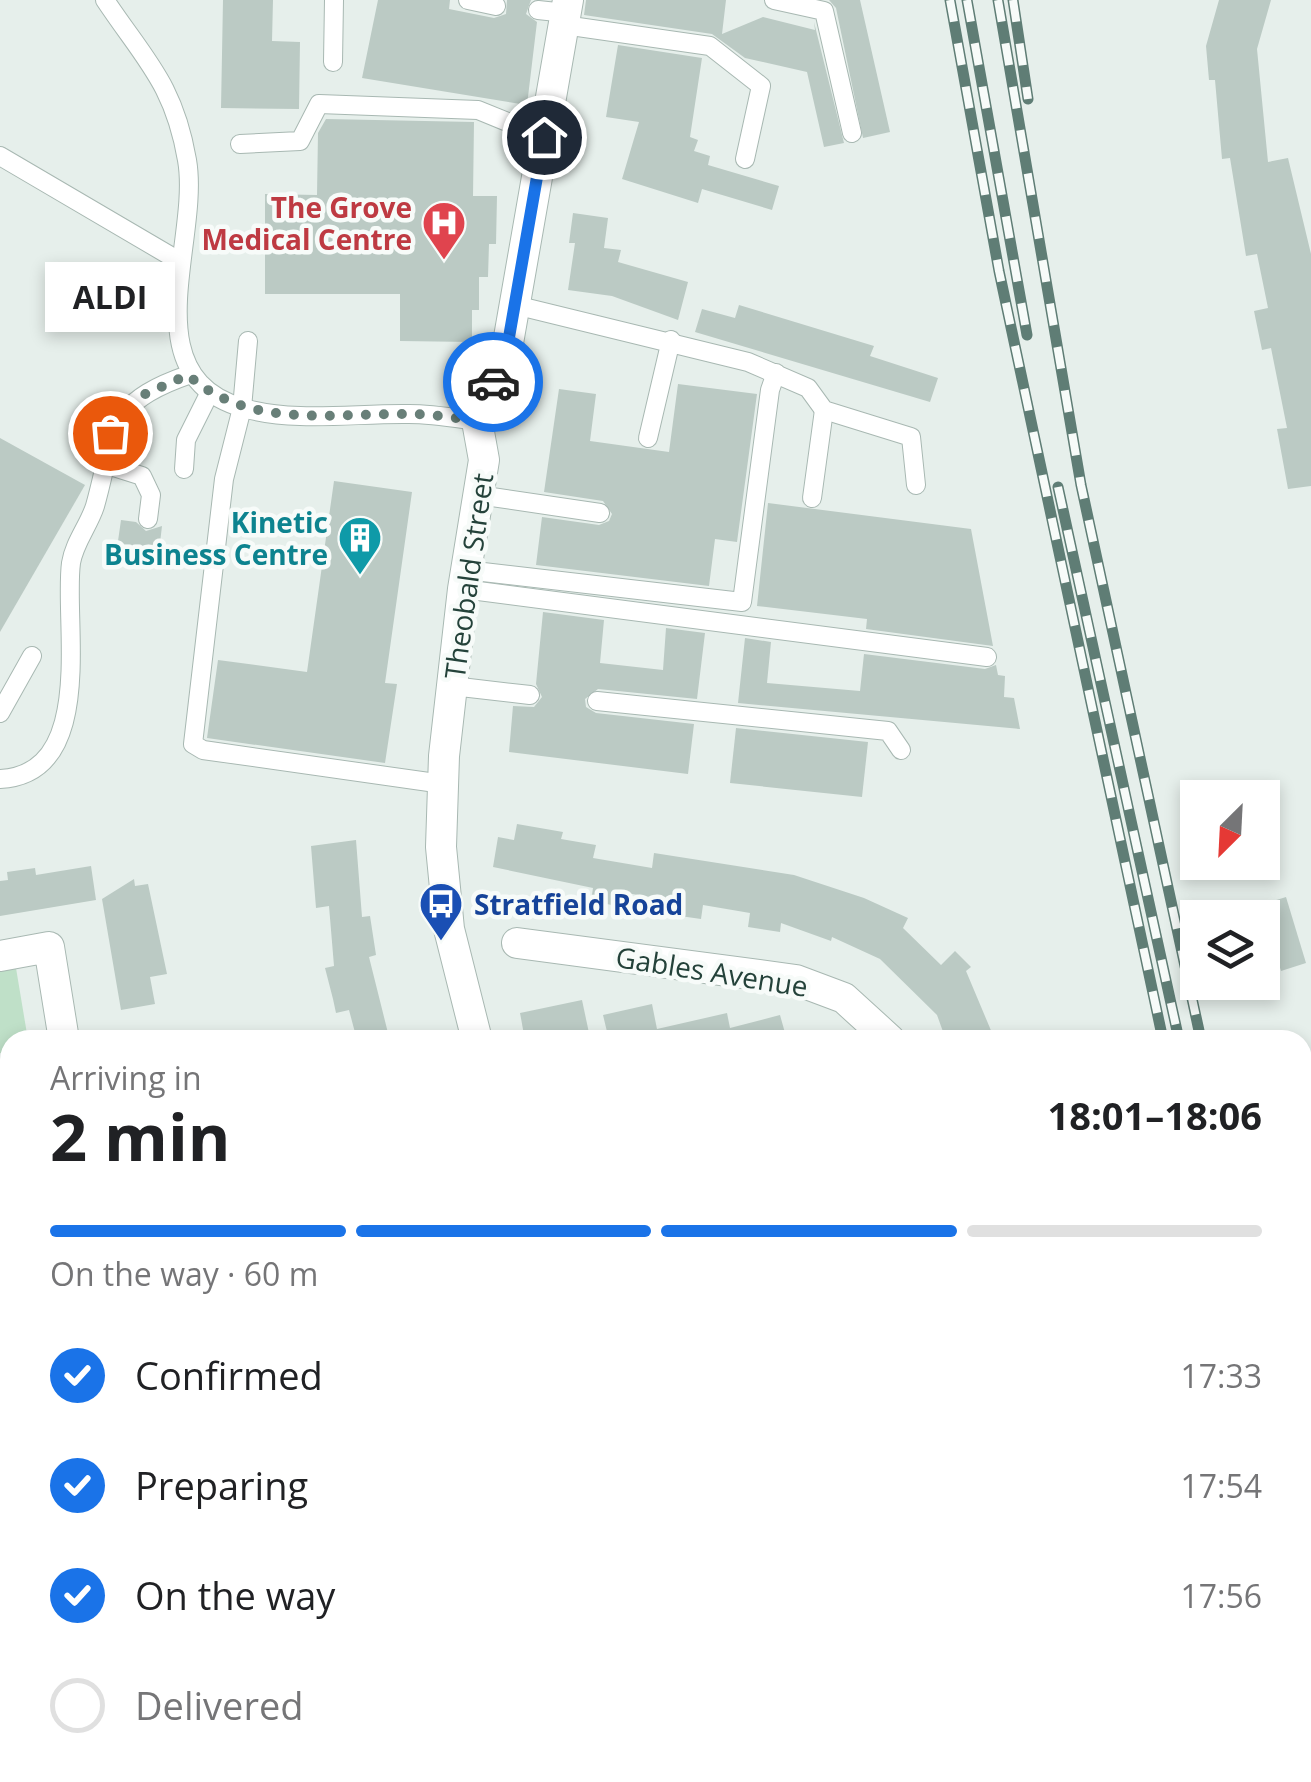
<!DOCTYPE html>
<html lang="en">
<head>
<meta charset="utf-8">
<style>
  body { margin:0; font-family:"Open Sans",sans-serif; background:#f6f6f6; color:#202124; height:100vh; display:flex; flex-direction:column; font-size:38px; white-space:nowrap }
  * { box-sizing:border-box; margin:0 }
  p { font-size:32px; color:#757577 }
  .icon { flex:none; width:55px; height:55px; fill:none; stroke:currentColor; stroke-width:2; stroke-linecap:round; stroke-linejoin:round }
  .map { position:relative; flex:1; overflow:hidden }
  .drawer { position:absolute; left:0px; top:1030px; width:1312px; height:752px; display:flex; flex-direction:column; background:#fff; border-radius:30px 30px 0 0; box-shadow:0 5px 15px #0003 }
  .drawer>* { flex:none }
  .needle { width:65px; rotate:204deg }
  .buttons { position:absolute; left:1180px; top:780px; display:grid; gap:20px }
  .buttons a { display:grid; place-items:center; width:100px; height:100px; border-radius:0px; background:#fff; box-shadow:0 5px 15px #0003; font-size:50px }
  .pin { position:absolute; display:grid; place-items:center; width:85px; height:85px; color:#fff; margin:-42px; border:5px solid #fff; border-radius:50%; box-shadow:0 2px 10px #0007 }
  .courier { position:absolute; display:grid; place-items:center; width:100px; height:100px; margin:-50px; border:8px solid #1a73e8; border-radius:50%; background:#fff; color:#222; box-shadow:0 2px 12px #0007 }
  .bubble { position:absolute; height:70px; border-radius:0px; background:#fff; box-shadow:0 5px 15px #0003; font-size:32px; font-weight:700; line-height:70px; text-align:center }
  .head em { font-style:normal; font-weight:700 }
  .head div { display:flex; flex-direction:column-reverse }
  .head { display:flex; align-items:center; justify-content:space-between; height:170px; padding:0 50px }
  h1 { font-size:65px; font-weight:700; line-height:75px }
  .bar { display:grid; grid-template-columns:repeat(4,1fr); gap:15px 10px; align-content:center; height:120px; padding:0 50px }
  .bar i { height:12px; border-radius:8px; background:#e0e0e0 }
  .bar .active { background:#1a73e8 }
  .bar p { grid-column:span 4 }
  ol { padding:0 50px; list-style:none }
  li { display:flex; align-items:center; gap:30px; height:110px }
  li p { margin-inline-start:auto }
  li .icon { padding:10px; border-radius:50%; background:#1a73e8; color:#fff; stroke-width:4 }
  li:last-child { color:#757577 }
  li i { width:55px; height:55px; border:5px solid #e0e0e0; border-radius:50% }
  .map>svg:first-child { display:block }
  .green { fill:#bfe0c8 }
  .building { fill:#bbcac4 }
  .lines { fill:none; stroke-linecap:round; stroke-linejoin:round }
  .service-casing { stroke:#a8b8b2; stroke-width:20 }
  .minor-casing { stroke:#a8b8b2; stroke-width:32 }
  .tertiary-casing { stroke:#a8b8b2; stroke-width:32 }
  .service { stroke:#fff; stroke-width:18 }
  .minor { stroke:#fff; stroke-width:30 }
  .tertiary { stroke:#fff; stroke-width:30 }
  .rail-casing { stroke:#5f7d75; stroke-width:11 }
  .rail { stroke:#f7fbf9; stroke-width:8; stroke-dasharray:22; stroke-linecap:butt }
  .done { stroke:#687f78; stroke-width:10; stroke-dasharray:0 18 }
  .route { stroke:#1a73e8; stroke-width:12 }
  .labels { text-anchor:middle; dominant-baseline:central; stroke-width:9; stroke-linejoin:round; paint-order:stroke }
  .health-label { font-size:28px; font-weight:bold; fill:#be3a42; stroke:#f7fbf9; text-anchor:end }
  .culture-label { font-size:28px; font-weight:bold; fill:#0d838f; stroke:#f7fbf9; text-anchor:end }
  .street-label { font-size:28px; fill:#24423a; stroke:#f7fbf9 }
  .transit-label { font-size:28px; font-weight:bold; fill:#164399; stroke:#f7fbf9; text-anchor:start }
</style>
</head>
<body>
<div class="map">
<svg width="1311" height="1782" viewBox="0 0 1311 1782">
  <rect width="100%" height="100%" fill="#e6efeb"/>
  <polygon class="green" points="15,962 28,1040 10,1040 10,1052 0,1053 0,964"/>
  <g class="building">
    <polygon points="223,0 273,0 272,41 300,42 299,109 221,108"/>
    <polygon points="378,0 450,0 449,9 494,18 506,14 507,0 531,0 526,14 537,22 527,105 362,78"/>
    <polygon points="586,0 726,0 722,34 763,17 815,30 814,22 844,143 824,147 807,72 745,58 712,34 584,15"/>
    <polygon points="829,0 860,0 890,132 863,138 836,8"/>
    <polygon points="1219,0 1271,0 1257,49 1268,162 1288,158 1311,254 1311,486 1288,489 1277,429 1287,428 1271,348 1262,350 1254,311 1268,308 1257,254 1246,256 1230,158 1222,159 1215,80 1209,80 1206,46"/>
    <polygon points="618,45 702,58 690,137 698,140 694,151 710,156 708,165 779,186 772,210 702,189 698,203 622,179 639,122 606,117"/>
    <polygon points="326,119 474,122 473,196 497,196 496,244 489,244 488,277 479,277 479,310 472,310 472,342 400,341 400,294 265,294 265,194 317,195 318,133"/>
    <polygon points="573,213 608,218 604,248 621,250 618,262 688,282 678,320 612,296 568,290 575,243 569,243"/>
    <polygon points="739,305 874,346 870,356 938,378 930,402 695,332 702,309 735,318"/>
    <polygon points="678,384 757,394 737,542 715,539 709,586 536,565 542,517 599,525 609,521 612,514 603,501 544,492 559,389 596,394 590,441 669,452"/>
    <polygon points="0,438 85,485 0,632"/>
    <polygon points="334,481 412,492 385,683 397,684 385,763 207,738 218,660 307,672"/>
    <polygon points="768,503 971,529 993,646 866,629 867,619 757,606"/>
    <polygon points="121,520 136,522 146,531 162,526 157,568 115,562"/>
    <polygon points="543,612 604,620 600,663 663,670 666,628 705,633 697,699 598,689 585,699 586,707 596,713 694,724 688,774 509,752 513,706 534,707 542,697 536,684"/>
    <polygon points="745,638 771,642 767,683 860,691 864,654 985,669 996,665 998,675 1005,676 1004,697 1014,698 1020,729 738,703"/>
    <polygon points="736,728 868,742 862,797 730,783"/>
    <polygon points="517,824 563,832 561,839 596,845 593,858 652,868 654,853 794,875 864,898 908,918 903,928 941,965 955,951 971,967 966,971 995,1040 946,1040 937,1015 880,959 832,937 831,941 781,923 780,932 748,927 750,913 703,905 701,919 673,915 675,901 620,892 617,906 591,901 593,888 493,867 498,837 514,840"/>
    <polygon points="356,840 362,917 370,916 376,955 369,957 388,1033 361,1040 357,1040 349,1010 336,1013 333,999 325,968 334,966 329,906 316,908 311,846"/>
    <polygon points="91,866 96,900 0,916 0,881 8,880 7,872 35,868 36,875"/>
    <polygon points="134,879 135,886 148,884 167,974 150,977 155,1004 121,1010 102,899"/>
    <polygon points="1286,897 1306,963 1281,971 1260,905"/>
    <polygon points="582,1000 589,1033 525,1040 520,1013"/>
    <polygon points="652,1004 657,1029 727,1013 730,1028 780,1015 787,1040 609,1040 603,1015"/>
  </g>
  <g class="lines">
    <defs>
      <g id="service">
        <path d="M105,0C145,60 174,84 187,160C201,240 130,376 243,408C297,423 354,413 409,414C432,414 455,418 477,421"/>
        <polyline points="468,0 496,6"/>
        <polyline points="774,0 824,11 852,133"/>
        <polyline points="538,10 566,13"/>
        <polyline points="564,25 710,46 761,86 745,159"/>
        <polyline points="333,62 334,0"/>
        <polyline points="240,144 300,141 319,104 478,110 544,137"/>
        <polyline points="0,156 179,261"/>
        <polyline points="515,305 748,362 808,388 824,410 911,437 916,485"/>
        <polyline points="248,341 242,408 224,479 193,744 203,750 443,784"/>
        <polyline points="648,438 671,340"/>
        <polyline points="104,464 142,476 151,495 148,519"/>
        <polyline points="184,469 186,440 209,394"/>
        <polyline points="478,495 600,513"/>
        <polyline points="812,498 824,410"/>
        <polyline points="466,570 742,602 770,390 776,373"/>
        <polyline points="463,589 987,657"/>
        <polyline points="452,686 530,695"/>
        <polyline points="597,701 888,731 901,750"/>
        <polyline points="0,713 32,656"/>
        <path d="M0,779C98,774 63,621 71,563C74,543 89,525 95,506C116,432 104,404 188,375"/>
        <polyline points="0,1451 10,1449"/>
      </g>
      <g id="minor">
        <polyline points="517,943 796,980 844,998 890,1040"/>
        <polyline points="0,956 49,947 64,1040"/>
        <polyline points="0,1199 10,1197"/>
        <polyline points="0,1269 10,1322"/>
        <polyline points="0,1753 10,1745"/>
        <polyline points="992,1772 994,1782"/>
      </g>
      <g id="tertiary">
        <polyline points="477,1040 449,929 441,847 444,756 463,589 484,460 477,421 508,343 568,0"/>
        <polyline points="668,1772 669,1782"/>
      </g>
    </defs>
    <use href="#service" class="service-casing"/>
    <use href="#minor" class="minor-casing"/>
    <use href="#tertiary" class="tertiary-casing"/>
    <use href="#service" class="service"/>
    <use href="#minor" class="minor"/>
    <use href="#tertiary" class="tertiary"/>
    <defs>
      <g id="rail">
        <polyline points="950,0 999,271 1163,1040"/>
        <polyline points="967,0 1027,335"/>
        <polyline points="998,0 1081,485 1201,1040"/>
        <polyline points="1013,0 1028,99"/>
        <polyline points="1058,487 1179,1040"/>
        <polyline points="1302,1430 1311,1468"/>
        <polyline points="1302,1492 1311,1529"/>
        <polyline points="1302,1603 1311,1641"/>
        <polyline points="1302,1669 1311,1707"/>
      </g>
    </defs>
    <use href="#rail" class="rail-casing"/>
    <use href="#rail" class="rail"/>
  </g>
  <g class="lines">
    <path class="done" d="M110,433L134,399L188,375C250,430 332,413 408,414C431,414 455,418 477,421L493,382"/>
    <polyline class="route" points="493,382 508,343 544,137"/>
  </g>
  <defs>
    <symbol id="hospital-pin" viewBox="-11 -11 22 30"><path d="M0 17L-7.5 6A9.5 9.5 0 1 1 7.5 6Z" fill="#e0444e" stroke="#f7fbf9"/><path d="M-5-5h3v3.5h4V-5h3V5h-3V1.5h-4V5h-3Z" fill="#fff"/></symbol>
    <symbol id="building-pin" viewBox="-11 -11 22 30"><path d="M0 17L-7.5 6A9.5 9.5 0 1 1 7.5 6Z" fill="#0f9aa8" stroke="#f7fbf9"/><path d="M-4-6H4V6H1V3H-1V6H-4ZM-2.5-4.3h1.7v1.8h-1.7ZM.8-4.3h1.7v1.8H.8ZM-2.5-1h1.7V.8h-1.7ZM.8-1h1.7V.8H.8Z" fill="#fff"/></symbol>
    <symbol id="bus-pin" viewBox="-11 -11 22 30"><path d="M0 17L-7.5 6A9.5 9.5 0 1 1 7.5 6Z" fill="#1a4fb4" stroke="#f7fbf9"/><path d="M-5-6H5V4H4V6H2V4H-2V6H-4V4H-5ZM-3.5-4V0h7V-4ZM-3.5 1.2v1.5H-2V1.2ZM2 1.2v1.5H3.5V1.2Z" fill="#fff"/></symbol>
  </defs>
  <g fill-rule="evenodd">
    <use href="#hospital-pin" x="419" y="198" width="50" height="68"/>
    <use href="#building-pin" x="335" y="513" width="50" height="68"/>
    <use href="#bus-pin" x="416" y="879" width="50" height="68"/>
  </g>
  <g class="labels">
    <g class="health-label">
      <text x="412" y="207">The Grove<tspan x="412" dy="32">Medical Centre</tspan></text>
    </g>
    <g class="culture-label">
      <text x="328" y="522">Kinetic<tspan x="328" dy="32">Business Centre</tspan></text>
    </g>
    <g class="street-label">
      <text transform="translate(468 576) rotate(-82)">Theobald Street</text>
      <text transform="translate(712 971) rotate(9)">Gables Avenue</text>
    </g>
    <g class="transit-label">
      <text x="474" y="904">Stratfield Road</text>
    </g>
  </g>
</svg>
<div class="buttons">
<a><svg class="needle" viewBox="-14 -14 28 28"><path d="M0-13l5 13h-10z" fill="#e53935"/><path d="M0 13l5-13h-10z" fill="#757577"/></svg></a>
<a><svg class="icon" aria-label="layers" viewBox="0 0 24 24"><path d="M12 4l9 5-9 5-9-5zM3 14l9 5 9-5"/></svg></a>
</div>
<div class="pin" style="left:110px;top:433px;background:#ea580c"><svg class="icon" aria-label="bag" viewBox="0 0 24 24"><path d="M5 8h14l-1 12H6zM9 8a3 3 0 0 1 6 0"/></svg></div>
<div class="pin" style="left:544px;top:137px;background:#1f2937"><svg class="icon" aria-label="home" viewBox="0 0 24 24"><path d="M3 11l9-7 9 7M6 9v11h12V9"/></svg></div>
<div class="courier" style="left:493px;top:382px"><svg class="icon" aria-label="car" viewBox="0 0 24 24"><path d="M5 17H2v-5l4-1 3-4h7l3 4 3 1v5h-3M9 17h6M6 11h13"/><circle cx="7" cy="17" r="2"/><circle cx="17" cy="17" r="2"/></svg></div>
<div class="bubble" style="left:45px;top:262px;width:130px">ALDI</div>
<section class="drawer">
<div class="head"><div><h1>2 min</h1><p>Arriving in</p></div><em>18:01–18:06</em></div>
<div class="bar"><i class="active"></i><i class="active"></i><i class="active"></i><i></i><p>On the way · 60 m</p></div>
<ol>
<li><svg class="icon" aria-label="check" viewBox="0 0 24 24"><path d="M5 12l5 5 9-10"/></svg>Confirmed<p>17:33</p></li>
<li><svg class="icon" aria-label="check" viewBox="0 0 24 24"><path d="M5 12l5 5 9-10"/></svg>Preparing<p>17:54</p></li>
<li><svg class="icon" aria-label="check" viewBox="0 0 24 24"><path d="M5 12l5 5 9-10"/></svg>On the way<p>17:56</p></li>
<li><i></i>Delivered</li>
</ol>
</section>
</div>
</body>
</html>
